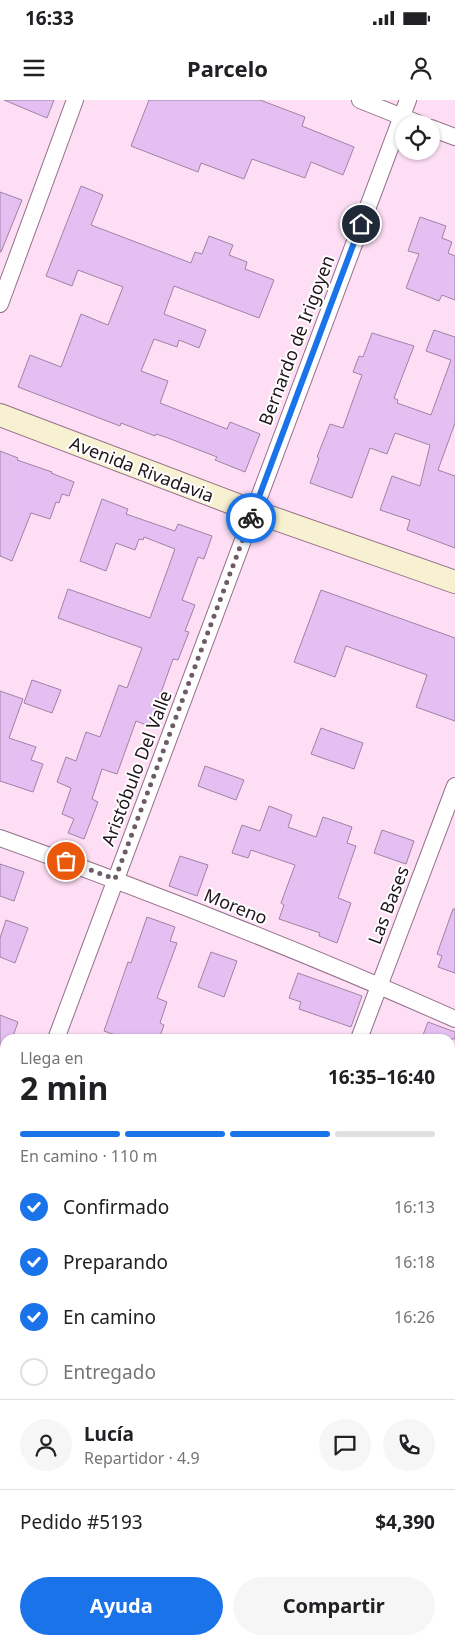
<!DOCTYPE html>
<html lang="es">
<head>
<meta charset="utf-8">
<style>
  body { margin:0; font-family:"Noto Sans",sans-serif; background:#f6f6f6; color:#202124; height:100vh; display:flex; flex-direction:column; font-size:19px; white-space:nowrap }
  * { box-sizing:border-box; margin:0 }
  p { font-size:16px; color:#757577 }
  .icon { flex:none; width:28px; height:28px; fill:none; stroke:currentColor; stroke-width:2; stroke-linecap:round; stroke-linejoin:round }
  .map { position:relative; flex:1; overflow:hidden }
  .details { position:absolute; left:0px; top:934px; width:455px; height:611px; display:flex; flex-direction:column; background:#fff; border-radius:15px 15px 0 0; box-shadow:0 1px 4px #0004 }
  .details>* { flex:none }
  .fabs { position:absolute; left:395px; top:15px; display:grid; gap:10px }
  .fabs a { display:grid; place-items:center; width:45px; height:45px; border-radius:50%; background:#fff; box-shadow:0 1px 4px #0004; font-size:25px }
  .pin { position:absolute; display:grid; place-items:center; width:42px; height:42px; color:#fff; margin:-21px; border:2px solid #fff; border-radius:50%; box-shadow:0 1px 5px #0007 }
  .courier { position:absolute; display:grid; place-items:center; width:50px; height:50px; margin:-25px; border:4px solid #1a73e8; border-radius:50%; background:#fff; color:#222; box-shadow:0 1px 6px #0007 }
  .summary em { font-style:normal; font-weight:700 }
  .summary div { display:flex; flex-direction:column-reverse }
  .summary { display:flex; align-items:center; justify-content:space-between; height:85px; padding:0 20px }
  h1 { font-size:32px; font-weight:700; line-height:38px }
  .bar { display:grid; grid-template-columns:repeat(4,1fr); gap:8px 5px; align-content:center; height:60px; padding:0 20px }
  .bar i { height:6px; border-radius:4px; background:#e0e0e0 }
  .bar .current { background:#1a73e8 }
  .bar p { grid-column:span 4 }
  .line { display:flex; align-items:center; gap:12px; padding:0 20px; border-top:1px solid #e0e0e0 }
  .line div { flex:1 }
  .round { display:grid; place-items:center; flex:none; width:52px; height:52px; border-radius:26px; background:#f6f6f6 }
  ol { padding:0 20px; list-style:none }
  li { display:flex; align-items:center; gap:15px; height:55px }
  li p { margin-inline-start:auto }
  li .icon { padding:5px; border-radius:50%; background:#1a73e8; color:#fff; stroke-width:4 }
  li:last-child { color:#757577 }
  li i { width:28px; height:28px; border:2px solid #e0e0e0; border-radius:50% }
  .primary-button { display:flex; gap:10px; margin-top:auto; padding:10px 20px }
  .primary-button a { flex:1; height:58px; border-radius:30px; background:#1a73e8; color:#fff; font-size:20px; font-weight:700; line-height:58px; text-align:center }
  .primary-button a+a { background:#f6f6f6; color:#202124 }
  .status { display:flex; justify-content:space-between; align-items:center; height:35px; padding:0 25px; background:#fff; direction:ltr }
  .status svg { height:14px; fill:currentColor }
  header { display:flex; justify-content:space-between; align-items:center; height:65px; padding:0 20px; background:#fff; font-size:22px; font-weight:700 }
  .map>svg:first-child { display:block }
  .building { fill:#e5bff2; stroke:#9c84a5 }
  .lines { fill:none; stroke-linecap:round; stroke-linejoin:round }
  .minor-casing { stroke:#937089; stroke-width:18 }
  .secondary-casing { stroke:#937089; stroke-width:24 }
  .minor { stroke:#fff; stroke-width:16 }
  .secondary { stroke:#f8f1d1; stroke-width:22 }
  .done { stroke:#6e5b68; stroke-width:5; stroke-dasharray:0 9 }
  .route { stroke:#1a73e8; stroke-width:6 }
  .labels { text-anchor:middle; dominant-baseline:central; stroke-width:4; stroke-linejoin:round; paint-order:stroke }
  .street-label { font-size:18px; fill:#21141d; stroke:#fff }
</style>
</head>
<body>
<div class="status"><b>16:33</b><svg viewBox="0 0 49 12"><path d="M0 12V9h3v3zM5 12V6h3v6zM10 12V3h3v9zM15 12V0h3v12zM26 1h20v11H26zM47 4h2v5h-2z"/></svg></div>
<header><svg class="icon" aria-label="menu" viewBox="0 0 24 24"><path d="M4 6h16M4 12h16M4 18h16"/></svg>Parcelo<svg class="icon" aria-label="person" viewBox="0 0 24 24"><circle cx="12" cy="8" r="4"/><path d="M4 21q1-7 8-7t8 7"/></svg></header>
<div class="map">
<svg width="455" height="1544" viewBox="0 0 455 1544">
  <rect width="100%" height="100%" fill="#fedef4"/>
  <g class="building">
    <polygon points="4,0 54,0 47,18"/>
    <polygon points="149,0 260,0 305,17 302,26 354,47 343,75 311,62 305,78 252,59 244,79 201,63 198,72 131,46"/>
    <polygon points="81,86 103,95 91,125 191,163 195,152 202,154 209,136 233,145 229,155 247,162 245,169 274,180 259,218 174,186 164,214 206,230 199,248 179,240 177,247 154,239 141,271 168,281 160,303 227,329 230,322 260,334 245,372 215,360 217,357 168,338 156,334 155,336 121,323 120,326 18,287 30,255 61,267 81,214 108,225 123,187 78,170 72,186 46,176"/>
    <polygon points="0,92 22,100 1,152 0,152"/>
    <polygon points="420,117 446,126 442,138 452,142 448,153 455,156 455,200 442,195 439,201 406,188 419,154 408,151"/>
    <polygon points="434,230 455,237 455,323 438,370 455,376 455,448 407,430 410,420 380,410 392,376 420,386 430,345 395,333 387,354 370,348 352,398 310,383 319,358 317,357 330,324 343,328 362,275 353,272 359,256 363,257 372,233 414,246 394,298 398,300 397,303 431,315 451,260 426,251"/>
    <polygon points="0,351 18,358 17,360 52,372 51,373 74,382 69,396 62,394 59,403 56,402 50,419 31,413 12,461 0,456"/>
    <polygon points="102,399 128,409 126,414 175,431 178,424 212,436 204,459 198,457 182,500 195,505 185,531 189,532 178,560 173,559 149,626 136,621 117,674 102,669 92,699 98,702 84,739 68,733 74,719 62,714 71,688 57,682 66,657 76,661 86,632 100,637 119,585 127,588 142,548 58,518 68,489 150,518 175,449 144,437 143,440 139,439 135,450 116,443 106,471 80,461"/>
    <polygon points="321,490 455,538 455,621 416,607 427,575 346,546 335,577 294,562"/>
    <polygon points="32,580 61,590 52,613 24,603"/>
    <polygon points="0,591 23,599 9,638 36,647 31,660 43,664 33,692 0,681"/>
    <polygon points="321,628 363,643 354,669 311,654"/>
    <polygon points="205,666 244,680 236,700 198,686"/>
    <polygon points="269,706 292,715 288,727 316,737 323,717 352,727 347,743 356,746 338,798 351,803 337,843 319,836 320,833 279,819 284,805 281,803 295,765 251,750 248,758 232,753 242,725 260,731"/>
    <polygon points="382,730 414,741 406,764 374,753"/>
    <polygon points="180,756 208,765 197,796 169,786"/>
    <polygon points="0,764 24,772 14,801 0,796"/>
    <polygon points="453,809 455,809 455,873 438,867 442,856 437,854"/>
    <polygon points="147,817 175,827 170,841 177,843 157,898 167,902 160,923 164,925 159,939 126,939 104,931 128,862 131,863"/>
    <polygon points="6,820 28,828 15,863 0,857 0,838"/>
    <polygon points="211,852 237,861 224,897 198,887"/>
    <polygon points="298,873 362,896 351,927 299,909 301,902 289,898"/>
    <polygon points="0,915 18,922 12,939 5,939 5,958 2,967 0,966"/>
    <polygon points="428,922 455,932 455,939 431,939 423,935"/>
  </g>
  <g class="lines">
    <defs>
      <g id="minor">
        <polyline points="360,0 420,24"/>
        <polyline points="431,28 455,37"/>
        <polyline points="0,204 75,0"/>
        <path d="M0,738C154,793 306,853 455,919"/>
        <polyline points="56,939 408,0"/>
        <polyline points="359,939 455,686"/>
        <polyline points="450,1055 455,1025"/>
        <polyline points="0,1088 5,1075"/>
        <polyline points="0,1168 5,1170"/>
        <polyline points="450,1337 455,1338"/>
        <polyline points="127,1544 129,1540"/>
        <polyline points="366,1544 366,1540"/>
      </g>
      <polyline id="secondary" points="0,315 253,411 455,482"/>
    </defs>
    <use href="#minor" class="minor-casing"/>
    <use href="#secondary" class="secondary-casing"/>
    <use href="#minor" class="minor"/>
    <use href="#secondary" class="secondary"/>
  </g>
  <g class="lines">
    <polyline class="done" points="66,761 115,779 251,418"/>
    <polyline class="route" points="251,418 361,124"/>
  </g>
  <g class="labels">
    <g class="street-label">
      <text transform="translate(296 240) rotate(-69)">Bernardo de Irigoyen</text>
      <text transform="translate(142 369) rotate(21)">Avenida Rivadavia</text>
      <text transform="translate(136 668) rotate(-69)">Aristóbulo Del Valle</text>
      <text transform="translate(388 805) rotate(-69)">Las Bases</text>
      <text transform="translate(236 806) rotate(22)">Moreno</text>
    </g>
  </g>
</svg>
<div class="fabs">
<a><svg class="icon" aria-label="locate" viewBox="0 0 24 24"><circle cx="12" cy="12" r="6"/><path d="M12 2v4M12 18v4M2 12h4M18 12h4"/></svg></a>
</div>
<div class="pin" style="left:66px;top:761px;background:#ea580c"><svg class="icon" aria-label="bag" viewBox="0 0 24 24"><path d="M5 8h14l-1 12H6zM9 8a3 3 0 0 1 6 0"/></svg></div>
<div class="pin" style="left:361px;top:124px;background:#1f2937"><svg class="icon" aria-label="home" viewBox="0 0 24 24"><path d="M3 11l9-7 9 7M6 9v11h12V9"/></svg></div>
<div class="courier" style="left:251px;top:418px"><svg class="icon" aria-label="bike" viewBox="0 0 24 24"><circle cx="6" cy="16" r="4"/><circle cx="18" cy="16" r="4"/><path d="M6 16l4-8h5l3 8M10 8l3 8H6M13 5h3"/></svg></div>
<section class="details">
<div class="summary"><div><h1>2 min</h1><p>Llega en</p></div><em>16:35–16:40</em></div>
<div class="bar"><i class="current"></i><i class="current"></i><i class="current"></i><i></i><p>En camino · 110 m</p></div>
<ol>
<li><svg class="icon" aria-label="check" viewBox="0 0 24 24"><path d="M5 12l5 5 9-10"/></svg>Confirmado<p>16:13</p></li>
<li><svg class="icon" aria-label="check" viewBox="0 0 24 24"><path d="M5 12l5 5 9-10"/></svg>Preparando<p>16:18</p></li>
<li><svg class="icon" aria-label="check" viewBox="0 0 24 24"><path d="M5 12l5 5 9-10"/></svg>En camino<p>16:26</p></li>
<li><i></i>Entregado</li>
</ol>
<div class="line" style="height:90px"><a class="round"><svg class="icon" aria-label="person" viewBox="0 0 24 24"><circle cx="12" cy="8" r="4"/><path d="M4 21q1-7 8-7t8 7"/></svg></a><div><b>Lucía</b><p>Repartidor · 4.9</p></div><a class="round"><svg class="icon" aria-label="chat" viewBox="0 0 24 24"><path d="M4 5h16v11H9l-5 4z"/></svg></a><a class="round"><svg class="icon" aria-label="phone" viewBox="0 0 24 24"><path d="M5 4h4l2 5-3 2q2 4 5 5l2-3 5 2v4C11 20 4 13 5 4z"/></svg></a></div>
<div class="line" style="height:65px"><div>Pedido #5193</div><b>$4,390</b></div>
<div class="primary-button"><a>Ayuda</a><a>Compartir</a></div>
</section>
</div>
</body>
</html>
